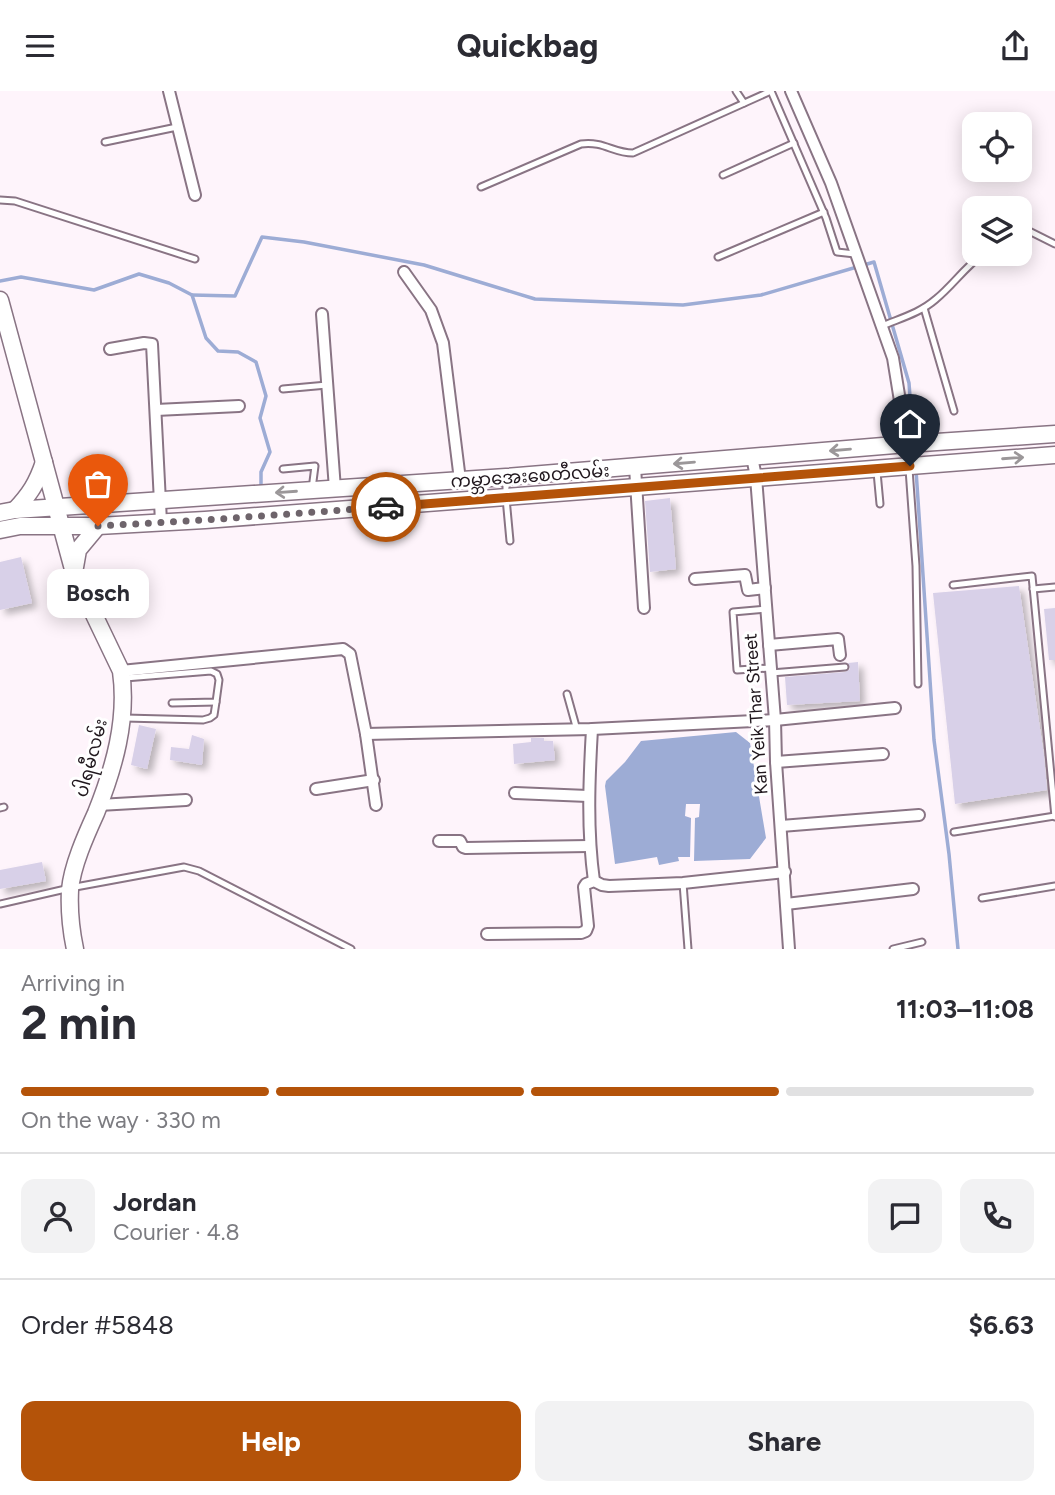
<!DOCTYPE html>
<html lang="en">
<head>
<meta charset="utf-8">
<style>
  body { margin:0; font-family:Figtree,"Noto Sans Myanmar",sans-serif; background:#f2f2f3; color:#2b2b33; height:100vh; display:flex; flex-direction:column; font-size:26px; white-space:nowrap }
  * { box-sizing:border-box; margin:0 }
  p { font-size:23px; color:#7c7c81 }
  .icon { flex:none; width:38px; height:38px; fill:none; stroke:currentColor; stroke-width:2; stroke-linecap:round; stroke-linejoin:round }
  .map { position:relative; height:858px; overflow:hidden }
  .drawer { display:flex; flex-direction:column; background:#fff; flex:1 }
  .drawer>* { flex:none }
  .controls { position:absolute; left:962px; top:21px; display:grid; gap:14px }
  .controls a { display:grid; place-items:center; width:70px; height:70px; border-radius:14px; background:#fff; box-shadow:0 4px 18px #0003; font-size:35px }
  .pin { position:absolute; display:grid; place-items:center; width:60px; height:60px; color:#fff; margin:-72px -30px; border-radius:50% 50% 50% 0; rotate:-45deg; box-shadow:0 0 7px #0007 }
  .pin .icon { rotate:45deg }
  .courier { position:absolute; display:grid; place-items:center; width:70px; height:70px; margin:-35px; border:5px solid #b45309; border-radius:50%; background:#fff; color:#222; box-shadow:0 2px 9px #0007 }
  .bubble { position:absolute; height:49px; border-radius:14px; background:#fff; box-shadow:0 4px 18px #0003; font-size:23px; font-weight:700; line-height:49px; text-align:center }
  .overview em { font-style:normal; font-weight:700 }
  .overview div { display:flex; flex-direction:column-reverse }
  .overview { display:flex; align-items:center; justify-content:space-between; height:119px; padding:0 21px }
  h1 { font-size:46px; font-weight:700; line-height:52px }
  .bar { display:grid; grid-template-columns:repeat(4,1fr); gap:10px 7px; align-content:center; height:84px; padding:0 21px }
  .bar i { height:9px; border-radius:5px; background:#e1e1e2 }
  .bar .on { background:#b45309 }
  .bar p { grid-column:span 4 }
  .line { display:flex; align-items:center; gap:18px; padding:0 21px; border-top:2px solid #e1e1e2 }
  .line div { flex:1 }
  .round { display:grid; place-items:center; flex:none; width:74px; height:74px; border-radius:14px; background:#f2f2f3 }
  .cta { display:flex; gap:14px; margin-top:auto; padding:14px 21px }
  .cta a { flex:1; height:80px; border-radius:14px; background:#b45309; color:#fff; font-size:28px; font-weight:700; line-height:80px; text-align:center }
  .cta a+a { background:#f2f2f3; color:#2b2b33 }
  header { display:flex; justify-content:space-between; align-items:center; height:91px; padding:0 21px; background:#fff; font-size:32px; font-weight:700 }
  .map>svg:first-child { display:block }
  .water { fill:#9dacd5 }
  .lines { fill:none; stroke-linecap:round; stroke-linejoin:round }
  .stream { stroke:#9dacd5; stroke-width:3.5 }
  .building { fill:#d8d0e8; filter:url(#shadow) }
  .lane-casing { stroke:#897484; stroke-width:9 }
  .street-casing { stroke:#897484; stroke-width:14 }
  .primary-casing { stroke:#897484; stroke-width:19 }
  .lane { stroke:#fff; stroke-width:5 }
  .street { stroke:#fff; stroke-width:10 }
  .primary { stroke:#fff; stroke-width:16 }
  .oneway { stroke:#9b9799 }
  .done { stroke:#6e646b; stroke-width:7; stroke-dasharray:0 12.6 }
  .route { stroke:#b45309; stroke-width:9 }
  .labels { text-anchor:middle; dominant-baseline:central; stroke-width:6; stroke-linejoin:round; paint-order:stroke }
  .street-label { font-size:18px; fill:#20171d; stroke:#fff }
</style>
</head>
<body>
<header><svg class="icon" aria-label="menu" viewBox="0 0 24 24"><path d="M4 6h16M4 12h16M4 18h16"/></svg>Quickbag<svg class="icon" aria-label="share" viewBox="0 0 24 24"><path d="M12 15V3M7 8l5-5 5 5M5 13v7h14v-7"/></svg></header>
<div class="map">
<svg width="1055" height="858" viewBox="0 0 1055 858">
  <defs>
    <filter id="shadow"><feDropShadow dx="5" dy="5" stdDeviation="3.5" flood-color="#0004"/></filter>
  </defs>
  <rect width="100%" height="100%" fill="#fef4fb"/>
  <polygon class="water" points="736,641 750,652 766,747 750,768 694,770 695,727 699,726 700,713 686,713 685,725 691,727 690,766 678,766 679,770 659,774 657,766 615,773 605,695 606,690 625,671 641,650"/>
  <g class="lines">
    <g class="stream">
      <polyline points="0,190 21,186 94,199 139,183 169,192 192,204 206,247 218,260 238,261 256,271 266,305 260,327 270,361 261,381 261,397"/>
      <polyline points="192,204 235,205 262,146 304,151 424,174 535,208 683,214 761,204 874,171 909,292 913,347"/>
      <polyline points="916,379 934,649 949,763 958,858"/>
    </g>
  </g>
  <g class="building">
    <polygon points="670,407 676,478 650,481 645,410"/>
    <polygon points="21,466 32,512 0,519 0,471"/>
    <polygon points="1019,495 1044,665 1047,699 955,713 933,502"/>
    <polygon points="1055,517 1055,569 1049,569 1044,518"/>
    <polygon points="858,571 860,610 787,614 785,586 845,581 850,578 848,572"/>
    <polygon points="139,634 156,638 147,678 131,674"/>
    <polygon points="192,644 204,648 202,674 170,669 171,656 189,658"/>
    <polygon points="531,647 544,647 544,650 553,650 555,669 514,673 513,653 531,651"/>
    <polygon points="42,771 46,790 0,798 0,779"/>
  </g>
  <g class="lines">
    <defs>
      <g id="lane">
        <polyline points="736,0 744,12"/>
        <polyline points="771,0 826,127 837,161 855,163"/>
        <polyline points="105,51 177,36"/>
        <polyline points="723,84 794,52"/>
        <path d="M481,96L581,53C604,50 613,62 633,62L771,0"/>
        <polyline points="0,109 15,110 195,168"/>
        <polyline points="1020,139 1023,137 1055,153"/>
        <polyline points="718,166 824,121"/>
        <polyline points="924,217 954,320"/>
        <path d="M882,235C901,227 920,222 936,208C953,194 965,176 983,163"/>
        <polyline points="283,298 327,294"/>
        <polyline points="283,378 315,375 312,398"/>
        <polyline points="909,378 916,475 918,593"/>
        <polyline points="877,381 880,413"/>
        <polyline points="506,387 506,407 510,450"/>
        <polyline points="953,494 1032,485 1055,726"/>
        <polyline points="1033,498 1055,496"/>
        <polyline points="767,518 733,521 737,579 770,577"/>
        <polyline points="771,582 845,576"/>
        <polyline points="125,587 211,580 217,583 219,589 216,611 172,612"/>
        <polyline points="567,603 577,639"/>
        <polyline points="125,627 203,629 210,627 214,624 216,611"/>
        <polyline points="0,717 4,716"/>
        <polyline points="954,741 1055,725"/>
        <polyline points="683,792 688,858"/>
        <polyline points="982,807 1055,795"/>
        <polyline points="0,813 70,797 184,776 199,780 351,858"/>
        <polyline points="893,858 922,851"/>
      </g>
      <g id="street">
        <polyline points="169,0 195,104"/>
        <polyline points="791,0 831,92 893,267 907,353 909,375"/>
        <polyline points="404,181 431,219 443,252 460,389"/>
        <polyline points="322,223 335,398"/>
        <polyline points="110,258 144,252 152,253 161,431"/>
        <polyline points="156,319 239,315"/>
        <polyline points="752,366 756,386 775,629 776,671 789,858"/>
        <polyline points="635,376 644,517"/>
        <polyline points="695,488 745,484 748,499 765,497"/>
        <polyline points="769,554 838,548 840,564"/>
        <polyline points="121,580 343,558 350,563 366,643 376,714"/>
        <path d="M592,638C589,690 587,739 594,790"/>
        <polyline points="366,643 592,638 775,629 895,617"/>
        <polyline points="776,671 883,663"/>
        <polyline points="316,698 374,689"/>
        <polyline points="515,702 588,705"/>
        <polyline points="99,714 186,709"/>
        <polyline points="781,735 919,724"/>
        <polyline points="439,750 460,750 463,756 466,757 589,755"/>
        <polyline points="786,813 913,798"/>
        <polyline points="487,843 581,842 586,840 588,835 584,796 586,793 594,790 602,794 609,795 683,792 785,781"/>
      </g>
      <g id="primary">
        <path d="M0,209L74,482L121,580C128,629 114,677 96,722C86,744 72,775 70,799C69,819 71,839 75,858"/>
        <path d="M15,419C30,403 37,392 44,371"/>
        <polyline points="0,422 15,419 506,386 907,353 1055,343"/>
        <polyline points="0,439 20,435 98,435 205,429 1055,364"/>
        <polyline points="75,476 78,459 98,435"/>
      </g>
    </defs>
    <use href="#lane" class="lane-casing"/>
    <use href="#street" class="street-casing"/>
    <use href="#primary" class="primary-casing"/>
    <use href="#lane" class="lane"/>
    <use href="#street" class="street"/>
    <use href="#primary" class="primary"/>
  </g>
  <defs><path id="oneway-shaft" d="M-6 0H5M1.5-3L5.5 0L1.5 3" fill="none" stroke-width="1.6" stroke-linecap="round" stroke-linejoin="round" transform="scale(1.75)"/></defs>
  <g class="oneway">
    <use href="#oneway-shaft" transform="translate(840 359) rotate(175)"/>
    <use href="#oneway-shaft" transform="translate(1013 367) rotate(-4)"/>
    <use href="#oneway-shaft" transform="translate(684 372) rotate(175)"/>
    <use href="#oneway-shaft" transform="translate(286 401) rotate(176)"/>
  </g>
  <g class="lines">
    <polyline class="done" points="98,435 205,429 386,416"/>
    <polyline class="route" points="386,416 910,375"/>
  </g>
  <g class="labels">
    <g class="street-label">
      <text transform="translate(530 385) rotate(-4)">ကမ္ဘာအေးစေတီလမ်း</text>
      <text transform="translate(756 623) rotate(-94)">Kan Yeik Thar Street</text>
      <text transform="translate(91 667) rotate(-75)">ပါရမီလမ်း</text>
    </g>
  </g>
</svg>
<div class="controls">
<a><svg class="icon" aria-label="locate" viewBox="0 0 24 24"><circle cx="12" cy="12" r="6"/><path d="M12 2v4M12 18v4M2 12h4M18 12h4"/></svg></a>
<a><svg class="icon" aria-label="layers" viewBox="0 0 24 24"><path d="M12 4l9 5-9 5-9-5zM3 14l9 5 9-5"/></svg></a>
</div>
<div class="pin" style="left:98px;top:435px;background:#ea580c"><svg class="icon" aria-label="bag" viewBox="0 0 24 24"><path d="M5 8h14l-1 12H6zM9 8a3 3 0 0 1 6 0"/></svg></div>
<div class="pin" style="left:910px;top:375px;background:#1f2937"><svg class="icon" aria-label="home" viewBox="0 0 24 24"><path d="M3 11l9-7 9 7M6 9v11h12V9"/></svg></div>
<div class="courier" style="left:386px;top:416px"><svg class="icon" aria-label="car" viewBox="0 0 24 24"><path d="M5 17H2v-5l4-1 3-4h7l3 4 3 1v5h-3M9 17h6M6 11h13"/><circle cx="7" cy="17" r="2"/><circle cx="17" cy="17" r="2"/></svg></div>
<div class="bubble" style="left:47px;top:478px;width:102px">Bosch</div>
</div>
<section class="drawer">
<div class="overview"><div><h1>2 min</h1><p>Arriving in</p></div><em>11:03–11:08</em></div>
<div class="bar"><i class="on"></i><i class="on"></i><i class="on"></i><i></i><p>On the way · 330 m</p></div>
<div class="line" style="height:126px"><a class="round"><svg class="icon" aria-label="person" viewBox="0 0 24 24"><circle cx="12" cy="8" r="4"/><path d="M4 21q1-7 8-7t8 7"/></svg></a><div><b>Jordan</b><p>Courier · 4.8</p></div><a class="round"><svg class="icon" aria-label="chat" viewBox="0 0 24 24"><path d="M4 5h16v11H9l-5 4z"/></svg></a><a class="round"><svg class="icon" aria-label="phone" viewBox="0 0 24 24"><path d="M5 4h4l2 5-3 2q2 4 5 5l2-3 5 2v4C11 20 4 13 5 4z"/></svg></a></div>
<div class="line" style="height:91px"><div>Order #5848</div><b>$6.63</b></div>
<div class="cta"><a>Help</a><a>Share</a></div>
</section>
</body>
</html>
